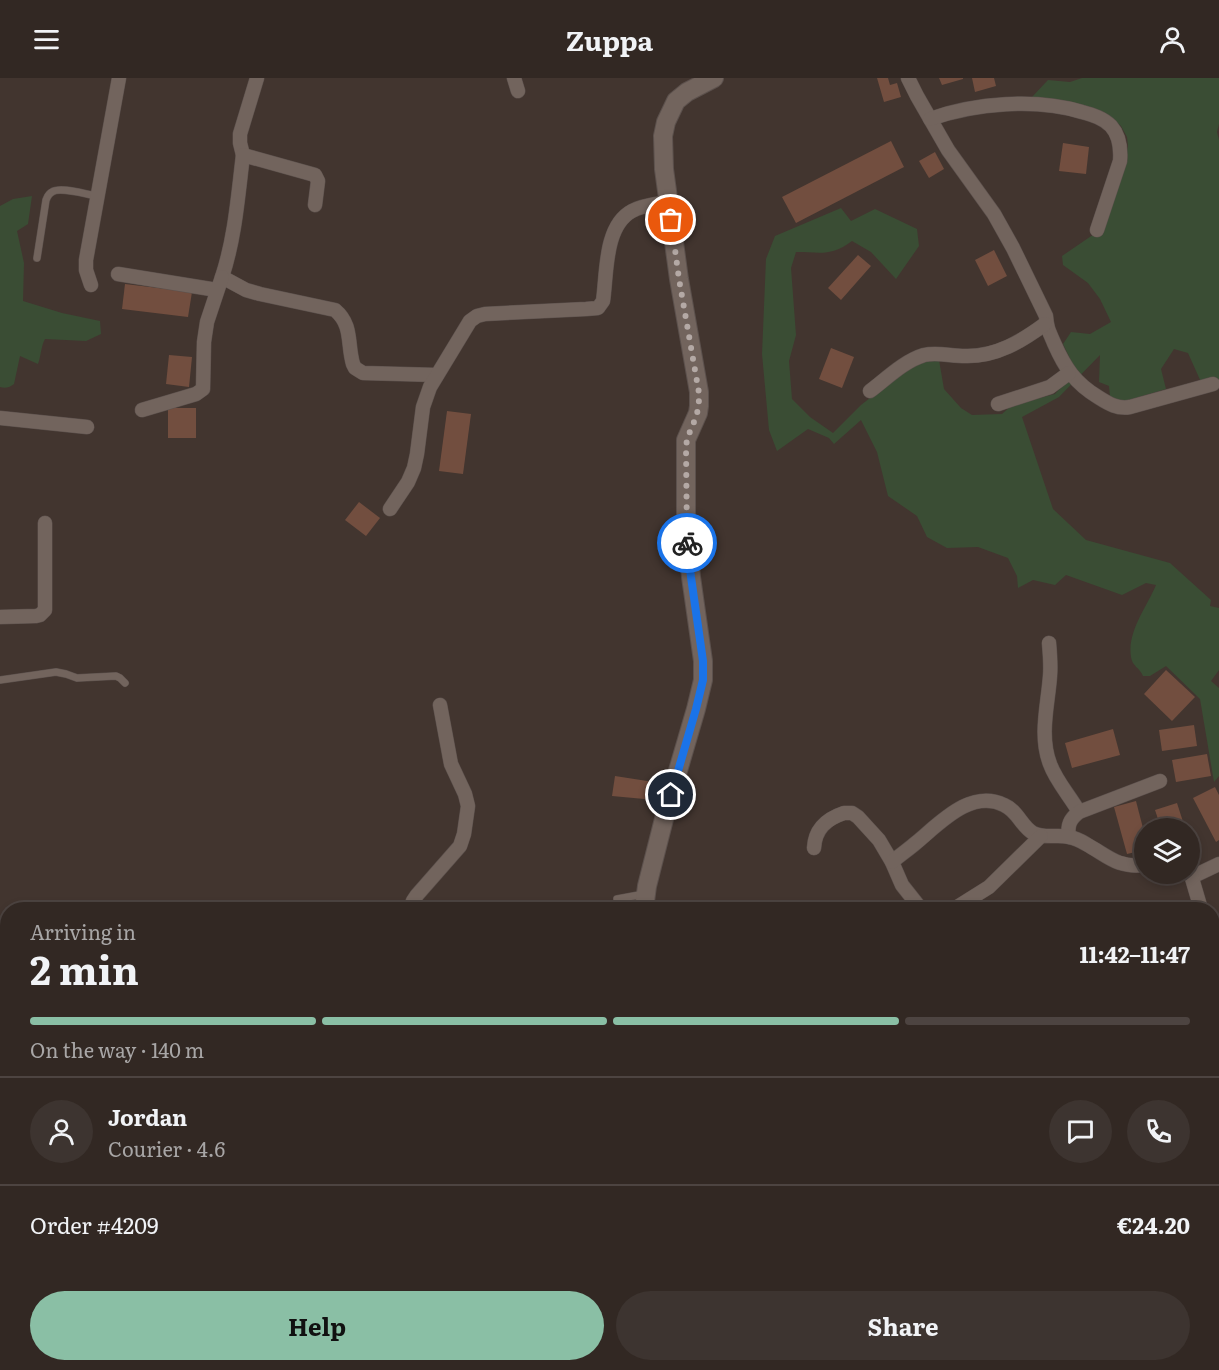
<!DOCTYPE html>
<html lang="en">
<head>
<meta charset="utf-8">
<style>
  body { margin:0; font-family:Literata,serif; background:#3d3430; color:#f1f3f6; height:100vh; display:flex; flex-direction:column; font-size:22px; white-space:nowrap }
  * { box-sizing:border-box; margin:0 }
  p { font-size:20px; color:#a8a6a6 }
  .icon { flex:none; width:33px; height:33px; fill:none; stroke:currentColor; stroke-width:2; stroke-linecap:round; stroke-linejoin:round }
  .map { position:relative; flex:1; overflow:hidden }
  .side { position:absolute; left:0px; top:824px; width:1220px; height:470px; display:flex; flex-direction:column; background:#322823; border-radius:24px 24px 0 0; box-shadow:0 3px 9px #0003,0 0 0 2px #4d4441 }
  .side>* { flex:none }
  .tools { position:absolute; left:1134px; top:740px; display:grid; gap:12px }
  .tools a { display:grid; place-items:center; width:66px; height:66px; border-radius:50%; background:#322823; box-shadow:0 3px 9px #0003,0 0 0 2px #4d4441; font-size:30px }
  .pin { position:absolute; display:grid; place-items:center; width:51px; height:51px; color:#fff; margin:-26px; border:3px solid #fff; border-radius:50%; box-shadow:0 2px 6px #0007 }
  .courier { position:absolute; display:grid; place-items:center; width:60px; height:60px; margin:-30px; border:4px solid #1a73e8; border-radius:50%; background:#fff; color:#222; box-shadow:0 2px 8px #0007 }
  .head em { font-style:normal; font-weight:700 }
  .head div { display:flex; flex-direction:column-reverse }
  .head { display:flex; align-items:center; justify-content:space-between; height:102px; padding:0 30px }
  h1 { font-size:39px; font-weight:700; line-height:45px }
  .bar { display:grid; grid-template-columns:repeat(4,1fr); gap:9px 6px; align-content:center; height:72px; padding:0 30px }
  .bar i { height:8px; border-radius:4px; background:#4d4441 }
  .bar .on { background:#8abfa5 }
  .bar p { grid-column:span 4 }
  .line { display:flex; align-items:center; gap:15px; padding:0 30px; border-top:2px solid #4d4441 }
  .line div { flex:1 }
  .round { display:grid; place-items:center; flex:none; width:63px; height:63px; border-radius:32px; background:#3d3430 }
  .action { display:flex; gap:12px; margin-top:auto; padding:12px 30px }
  .action a { flex:1; height:69px; border-radius:36px; background:#8abfa5; color:#111; font-size:24px; font-weight:700; line-height:69px; text-align:center }
  .action a+a { background:#3d3430; color:#f1f3f6 }
  header { display:flex; justify-content:space-between; align-items:center; height:78px; padding:0 30px; background:#322823; font-size:27px; font-weight:700 }
  .map>svg:first-child { display:block }
  .green { fill:#3a4d34 }
  .building { fill:#724e3f }
  .lines { fill:none; stroke-linecap:round; stroke-linejoin:round }
  .lane-casing { stroke:#5c514d; stroke-width:8 }
  .street-casing { stroke:#5c514d; stroke-width:15 }
  .secondary-casing { stroke:#5c514d; stroke-width:20 }
  .lane { stroke:#72645d; stroke-width:7 }
  .street { stroke:#72645d; stroke-width:14 }
  .secondary { stroke:#72645d; stroke-width:18 }
  .done { stroke:#b4a9a5; stroke-width:6; stroke-dasharray:0 10.8 }
  .route { stroke:#1a73e8; stroke-width:8 }
</style>
</head>
<body>
<header><svg class="icon" aria-label="menu" viewBox="0 0 24 24"><path d="M4 6h16M4 12h16M4 18h16"/></svg>Zuppa<svg class="icon" aria-label="person" viewBox="0 0 24 24"><circle cx="12" cy="8" r="4"/><path d="M4 21q1-7 8-7t8 7"/></svg></header>
<div class="map">
<svg width="1219" height="1292" viewBox="0 0 1219 1292">
  <rect width="100%" height="100%" fill="#42352f"/>
  <g class="green">
    <path d="M1082,0H1219V46L1217,54L1219,62V305L1201,304L1188,275L1174,271L1161,291L1166,311L1122,324L1110,319L1109,308L1099,304L1100,277L1059,319L1022,339L1053,431L1086,462L1170,485L1211,522L1210,528L1219,530V592L1211,603L1219,610V698L1214,704L1200,621L1166,588L1150,598H1143C1140,590 1132,588 1131,579C1127,553 1147,529 1156,507L1146,505L1122,517L1066,497L1055,507L1033,502L1018,510L1017,498L1008,480L978,469L947,470L927,459L917,438L888,418L877,374L861,342L834,366L829,360L808,351L777,373L769,352L762,276L766,181L775,158L841,130L851,143L875,131L917,151L919,168L896,201L871,174L852,163C831,179 820,174 796,174L791,190L796,257L789,283L792,321L810,339L833,355L861,327L902,295L922,283L939,282L944,311L961,330L972,337L1002,336L1012,327L1055,316L1076,293L1063,266L1071,254L1090,256L1111,244L1100,221L1088,205L1063,187L1062,178L1100,152L1120,102L1128,68L1127,59L1121,48L1104,34L1069,25L1032,19L1048,2L1070,4Z"/>
    <path d="M32,118L28,146L17,153L24,185L23,223L62,235L100,243L101,256L86,263L45,261C41,268 41,278 38,286L20,278L14,306C10,309 6,311 0,309V128L13,121Z"/>
  </g>
  <g class="building">
    <polygon points="877,0 888,0 890,7 897,5 901,19 884,24"/>
    <polygon points="939,0 963,0 963,1 942,7"/>
    <polygon points="972,0 994,0 996,8 975,14"/>
    <polygon points="891,63 904,89 796,145 782,119"/>
    <polygon points="1063,65 1089,69 1086,96 1059,93"/>
    <polygon points="935,74 944,91 929,100 919,83"/>
    <polygon points="994,172 1007,198 988,208 975,182"/>
    <polygon points="858,177 871,188 841,222 828,210"/>
    <polygon points="125,206 192,214 188,239 122,231"/>
    <polygon points="831,270 854,279 842,310 819,301"/>
    <polygon points="169,277 192,279 189,309 166,306"/>
    <rect x="168" y="330" width="28" height="30"/>
    <polygon points="447,333 471,336 463,396 439,393"/>
    <polygon points="359,424 380,440 366,458 345,442"/>
    <polygon points="1166,592 1195,619 1172,643 1144,616"/>
    <polygon points="1194,647 1197,668 1162,673 1159,652"/>
    <polygon points="1113,651 1120,677 1072,690 1065,665"/>
    <polygon points="1207,676 1211,698 1176,704 1172,682"/>
    <polygon points="615,698 660,705 655,722 612,718"/>
    <polygon points="1215,709 1219,717 1219,762 1216,764 1193,720"/>
    <polygon points="1136,723 1144,754 1144,772 1127,776 1114,729"/>
    <polygon points="1177,725 1185,750 1161,750 1155,732"/>
  </g>
  <g class="lines">
    <defs>
      <g id="lane">
        <path d="M37,180L46,122C48,118 48,116 52,114C60,108 88,117 98,118"/>
        <polyline points="0,602 56,594 66,596 77,600 116,598 120,600 125,605"/>
        <polyline points="617,821 644,816"/>
        <polyline points="1149,1286 1157,1292"/>
        <polyline points="1199,1286 1207,1290"/>
        <polyline points="1167,1292 1173,1286"/>
      </g>
      <g id="street">
        <polyline points="514,0 518,13"/>
        <path d="M908,0L917,18L948,72L994,136L1013,170L1046,238C1047,251 1049,253 1054,265C1065,290 1075,305 1098,319C1109,326 1117,331 1130,329L1213,306"/>
        <path d="M930,41C975,25 1036,20 1082,34C1093,37 1103,40 1111,48C1120,58 1121,70 1120,83L1097,152"/>
        <polyline points="243,77 240,65 240,56 257,0"/>
        <path d="M315,127L318,103L315,97L243,77C238,118 235,160 222,199L246,212L260,216L335,232C353,247 347,266 353,286L355,290L363,295L437,297"/>
        <polyline points="118,196 217,212"/>
        <polyline points="91,207 86,192 86,182 119,0"/>
        <path d="M870,313C886,301 904,283 924,277C937,274 951,278 965,278C996,279 1022,263 1045,246"/>
        <polyline points="998,326 1050,309 1069,295"/>
        <polyline points="142,332 196,316 203,311 204,264 207,244 222,199"/>
        <polyline points="0,340 87,349"/>
        <path d="M390,431L408,404L414,390L417,376L423,329L430,309L470,243L477,238L485,236L586,231L598,230L603,223C607,196 604,148 632,133C643,127 657,126 668,124"/>
        <polyline points="0,539 36,538 40,537 45,532 45,445"/>
        <path d="M1049,565C1050,576 1051,587 1050,598C1048,627 1039,657 1050,686C1056,703 1070,718 1079,734"/>
        <path d="M1069,759C1067,747 1070,741 1079,734L1160,703"/>
        <path d="M814,770C815,751 826,741 844,735H852L858,739L879,762L892,784L902,807L921,831"/>
        <path d="M892,784C900,777 909,771 917,764C941,744 971,711 1004,727C1018,733 1021,748 1033,755C1045,761 1057,756 1069,759C1075,760 1081,763 1086,766C1108,778 1117,790 1144,787"/>
        <polyline points="1183,795 1198,796 1219,786"/>
        <polyline points="1191,797 1201,831"/>
        <polyline points="410,831 413,823 417,817 460,768 464,756 468,728 465,716 451,686 440,627"/>
        <polyline points="954,831 989,809 1041,758"/>
        <polyline points="1217,1169 1219,1170"/>
        <polyline points="0,1176 8,1169"/>
        <polyline points="188,1286 192,1292"/>
        <polyline points="502,1286 504,1292"/>
        <polyline points="556,1286 558,1292"/>
        <polyline points="1035,1286 1042,1292"/>
        <polyline points="738,1292 750,1286"/>
        <polyline points="827,1292 828,1286"/>
      </g>
      <g id="secondary">
        <polyline points="644,831 647,808 665,737 696,631 703,602 703,583 691,499 686,436 686,362 698,335 699,328 699,314 679,201 664,91 663,58 666,44 676,23 687,14 714,0"/>
        <polyline points="1212,1284 1219,1277"/>
        <polyline points="935,1286 948,1292"/>
      </g>
    </defs>
    <use href="#lane" class="lane-casing"/>
    <use href="#street" class="street-casing"/>
    <use href="#secondary" class="secondary-casing"/>
    <use href="#lane" class="lane"/>
    <use href="#street" class="street"/>
    <use href="#secondary" class="secondary"/>
  </g>
  <g class="lines">
    <path class="done" d="M671,142L679,201L699,315C699,322 699,328 697,335C694,347 687,356 686,369L687,465"/>
    <polyline class="route" points="671,717 696,631 703,602 703,583 691,499 687,465"/>
  </g>
</svg>
<div class="tools">
<a><svg class="icon" aria-label="layers" viewBox="0 0 24 24"><path d="M12 4l9 5-9 5-9-5zM3 14l9 5 9-5"/></svg></a>
</div>
<div class="pin" style="left:671px;top:142px;background:#ea580c"><svg class="icon" aria-label="bag" viewBox="0 0 24 24"><path d="M5 8h14l-1 12H6zM9 8a3 3 0 0 1 6 0"/></svg></div>
<div class="pin" style="left:671px;top:717px;background:#1f2937"><svg class="icon" aria-label="home" viewBox="0 0 24 24"><path d="M3 11l9-7 9 7M6 9v11h12V9"/></svg></div>
<div class="courier" style="left:687px;top:465px"><svg class="icon" aria-label="bike" viewBox="0 0 24 24"><circle cx="6" cy="16" r="4"/><circle cx="18" cy="16" r="4"/><path d="M6 16l4-8h5l3 8M10 8l3 8H6M13 5h3"/></svg></div>
<section class="side">
<div class="head"><div><h1>2 min</h1><p>Arriving in</p></div><em>11:42–11:47</em></div>
<div class="bar"><i class="on"></i><i class="on"></i><i class="on"></i><i></i><p>On the way · 140 m</p></div>
<div class="line" style="height:108px"><a class="round"><svg class="icon" aria-label="person" viewBox="0 0 24 24"><circle cx="12" cy="8" r="4"/><path d="M4 21q1-7 8-7t8 7"/></svg></a><div><b>Jordan</b><p>Courier · 4.6</p></div><a class="round"><svg class="icon" aria-label="chat" viewBox="0 0 24 24"><path d="M4 5h16v11H9l-5 4z"/></svg></a><a class="round"><svg class="icon" aria-label="phone" viewBox="0 0 24 24"><path d="M5 4h4l2 5-3 2q2 4 5 5l2-3 5 2v4C11 20 4 13 5 4z"/></svg></a></div>
<div class="line" style="height:78px"><div>Order #4209</div><b>€24.20</b></div>
<div class="action"><a>Help</a><a>Share</a></div>
</section>
</div>
</body>
</html>
